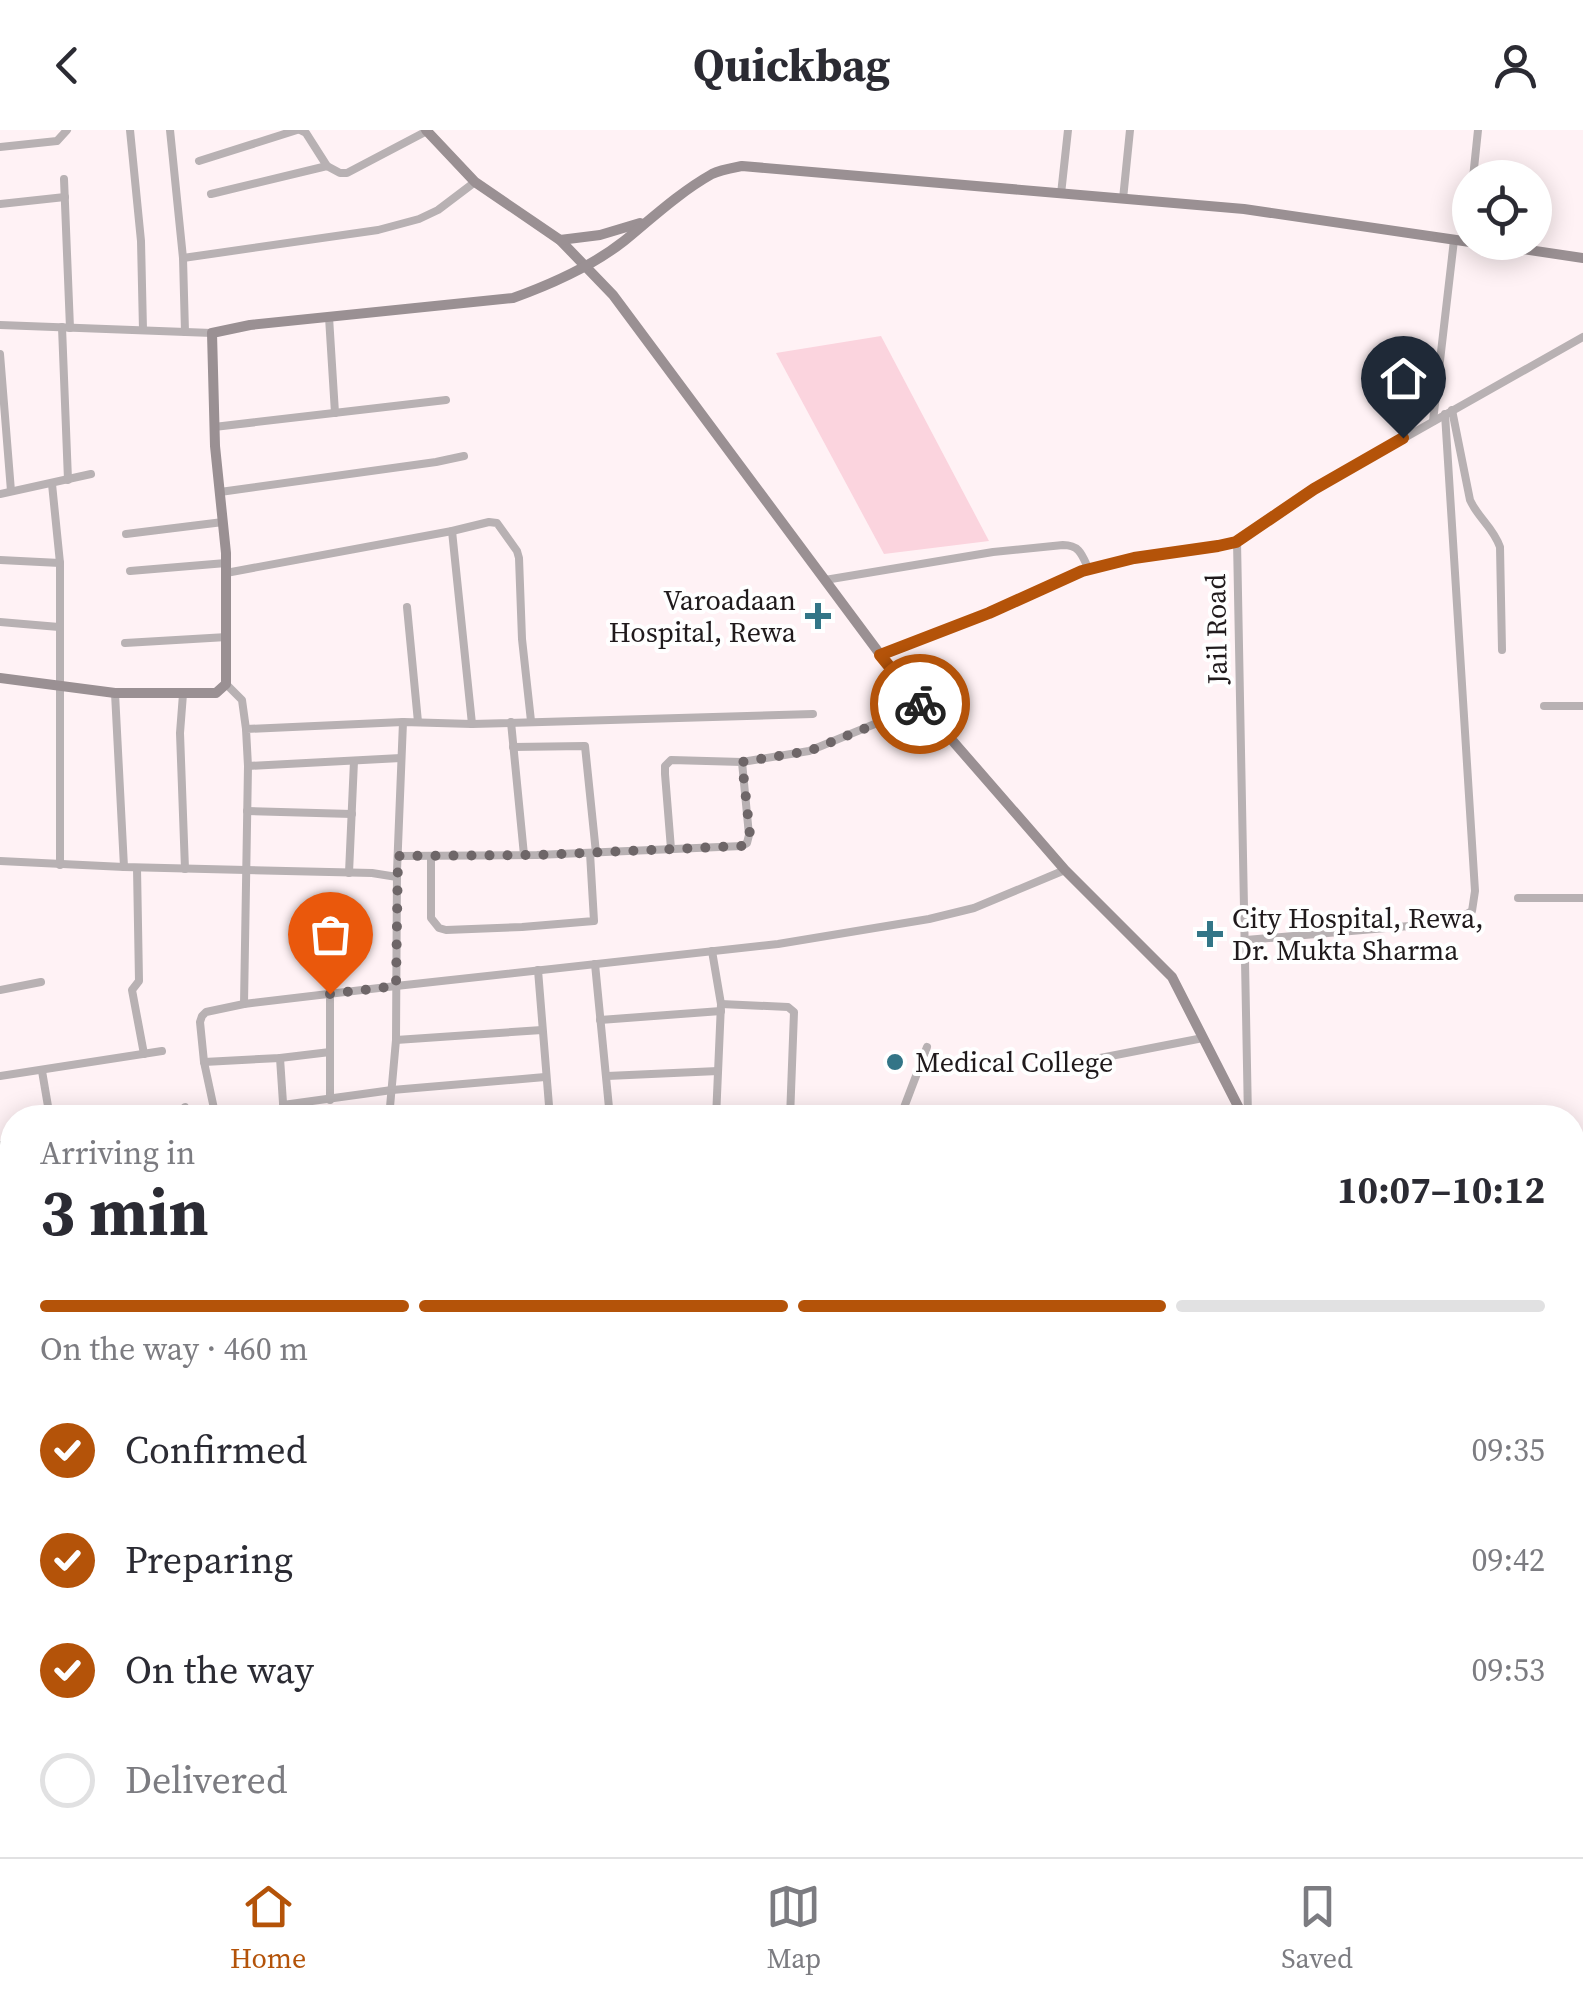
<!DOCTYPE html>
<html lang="en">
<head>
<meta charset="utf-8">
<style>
  body { margin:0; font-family:"Source Serif 4",serif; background:#f7f7f7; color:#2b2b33; height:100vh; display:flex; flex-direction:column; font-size:38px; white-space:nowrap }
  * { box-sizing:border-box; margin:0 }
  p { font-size:32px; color:#7c7c81 }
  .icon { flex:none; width:55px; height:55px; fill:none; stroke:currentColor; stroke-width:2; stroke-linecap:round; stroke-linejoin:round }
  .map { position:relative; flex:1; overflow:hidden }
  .panel { position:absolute; left:0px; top:975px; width:1585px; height:752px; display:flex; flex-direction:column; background:#fff; border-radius:40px 40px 0 0; box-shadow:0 5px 25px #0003 }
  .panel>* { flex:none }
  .controls { position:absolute; left:1452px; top:30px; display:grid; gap:20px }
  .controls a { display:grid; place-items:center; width:100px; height:100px; border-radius:50%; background:#fff; box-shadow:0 5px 25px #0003; font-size:50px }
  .pin { position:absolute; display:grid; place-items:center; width:85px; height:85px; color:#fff; margin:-102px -42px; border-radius:50% 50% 50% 0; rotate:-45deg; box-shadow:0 0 10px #0007 }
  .pin .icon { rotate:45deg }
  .courier { position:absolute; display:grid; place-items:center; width:100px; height:100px; margin:-50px; border:8px solid #b45309; border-radius:50%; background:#fff; color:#222; box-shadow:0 2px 12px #0007 }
  .head em { font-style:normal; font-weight:700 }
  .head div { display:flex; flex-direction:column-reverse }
  .head { display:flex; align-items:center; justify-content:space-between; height:170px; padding:0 40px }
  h1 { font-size:65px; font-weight:700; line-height:75px }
  .bar { display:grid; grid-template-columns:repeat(4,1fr); gap:15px 10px; align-content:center; height:120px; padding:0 40px }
  .bar i { height:12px; border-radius:8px; background:#e1e1e2 }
  .bar .active { background:#b45309 }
  .bar p { grid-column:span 4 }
  ol { padding:0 40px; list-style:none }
  li { display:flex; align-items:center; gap:30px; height:110px }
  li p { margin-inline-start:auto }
  li .icon { padding:10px; border-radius:50%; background:#b45309; color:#fff; stroke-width:4 }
  li:last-child { color:#7c7c81 }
  li i { width:55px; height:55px; border:5px solid #e1e1e2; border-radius:50% }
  header { display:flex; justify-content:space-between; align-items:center; height:130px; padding:0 40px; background:#fff; font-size:45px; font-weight:700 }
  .menu { display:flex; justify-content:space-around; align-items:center; height:140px; border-top:2px solid #e1e1e2; background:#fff; font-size:28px; color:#7c7c81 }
  .menu a { display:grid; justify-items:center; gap:5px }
  .menu .active { color:#b45309 }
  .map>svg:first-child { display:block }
  .green { fill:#fbd4de }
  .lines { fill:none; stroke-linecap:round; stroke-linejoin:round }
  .stream { stroke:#f7b3c6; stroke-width:2.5 }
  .street { stroke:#b8b1b3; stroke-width:8 }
  .secondary { stroke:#9a9093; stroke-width:10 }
  .primary { stroke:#84787b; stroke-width:11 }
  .done { stroke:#6e6668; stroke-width:10; stroke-dasharray:0 18 }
  .route { stroke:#b45309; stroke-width:12 }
  .poi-dot { fill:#337587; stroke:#fff; stroke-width:4 }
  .labels { text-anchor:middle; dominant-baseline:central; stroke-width:8; stroke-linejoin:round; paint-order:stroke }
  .poi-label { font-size:28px; fill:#201a1c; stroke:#fff; text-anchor:start }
  .street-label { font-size:28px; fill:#201a1c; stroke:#fff }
</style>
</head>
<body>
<header><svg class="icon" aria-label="back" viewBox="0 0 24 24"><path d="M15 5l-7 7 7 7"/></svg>Quickbag<svg class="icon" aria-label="person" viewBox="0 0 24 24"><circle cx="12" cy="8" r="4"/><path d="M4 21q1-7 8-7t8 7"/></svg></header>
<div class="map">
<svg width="1583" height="1727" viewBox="0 0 1583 1727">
  <rect width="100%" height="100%" fill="#fff2f5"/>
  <polygon class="green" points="881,206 989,411 884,424 776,223"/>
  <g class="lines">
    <g class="stream">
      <polyline points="0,1555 12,1599"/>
      <polyline points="66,1715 73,1727"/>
    </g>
    <g class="street">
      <polyline points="130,0 141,111 143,200"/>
      <polyline points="170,0 183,128 185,202"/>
      <polyline points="300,0 306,3 327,36"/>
      <polyline points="0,17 57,11 67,0"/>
      <polyline points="199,31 297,0"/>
      <polyline points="1473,48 1478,0"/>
      <polyline points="64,49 70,198"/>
      <polyline points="211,64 327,36 340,43 347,43 427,1"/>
      <polyline points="1061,64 1068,0"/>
      <polyline points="1123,69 1130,0"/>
      <polyline points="0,74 65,67"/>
      <polyline points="1466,111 1470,73"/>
      <polyline points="183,128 378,100 419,89 438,80 475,52"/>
      <polyline points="329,187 335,283"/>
      <polyline points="0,195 212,203"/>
      <polyline points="62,197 68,350"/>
      <polyline points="0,224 11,361"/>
      <path d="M1452,280L1470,370C1478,388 1493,397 1500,417L1502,520"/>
      <polyline points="1433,291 1454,110"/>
      <polyline points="214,297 446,270"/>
      <polyline points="52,354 60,433 60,735"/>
      <polyline points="220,362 436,332 464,326"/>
      <polyline points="0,364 91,344"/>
      <polyline points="452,401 472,594"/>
      <polyline points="126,404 223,392"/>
      <polyline points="0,430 60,433"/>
      <polyline points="130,441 226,433"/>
      <polyline points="226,443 452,401 489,392 497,393 517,421 519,428 522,509 531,591"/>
      <path d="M825,450L993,422L1063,415C1080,415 1082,425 1089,440"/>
      <polyline points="407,477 418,592"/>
      <polyline points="0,492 59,497"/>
      <polyline points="125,513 227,507"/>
      <polyline points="880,525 989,483 1082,441 1134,428 1218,416 1237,411"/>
      <polyline points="226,554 242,570 246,599"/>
      <polyline points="115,563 124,737"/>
      <polyline points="183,564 180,603 185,739"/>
      <polyline points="1544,576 1583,576"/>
      <polyline points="511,592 524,725"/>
      <polyline points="513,617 585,616 596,723"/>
      <polyline points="248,636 401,628"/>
      <polyline points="247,681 352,684"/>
      <polyline points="671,719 665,644 665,636 671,630 742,632 809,621 921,575"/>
      <polyline points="398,726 537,725 742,716 747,713 749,705 742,632"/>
      <polyline points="431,726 431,788 439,798 446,800 522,797 594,791 590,723"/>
      <polyline points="0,731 124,737 372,743 397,747"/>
      <polyline points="137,738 139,851 132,860 144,924"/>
      <polyline points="349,743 354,631"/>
      <polyline points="1518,768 1583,768"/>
      <polyline points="1246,810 1444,793 1458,789 1472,781 1475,761 1445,284"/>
      <polyline points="712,821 721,874 716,988"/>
      <polyline points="595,834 610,988"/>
      <polyline points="538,840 550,988"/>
      <polyline points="0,860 41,852"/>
      <polyline points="244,874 248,636 246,599 403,592"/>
      <polyline points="721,874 788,877 794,882 790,988"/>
      <polyline points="600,890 721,881"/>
      <polyline points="396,910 542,900"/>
      <polyline points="280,928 284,988"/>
      <polyline points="1090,930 1203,908"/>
      <polyline points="204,932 280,928 330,922"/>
      <polyline points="42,941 50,988"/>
      <polyline points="0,946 162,921"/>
      <polyline points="607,946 718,941"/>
      <polyline points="330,970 330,864"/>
      <polyline points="283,975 392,960 545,947"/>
      <polyline points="185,977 188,988"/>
      <polyline points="609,982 642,988"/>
      <polyline points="216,988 204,932 200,892 202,886 206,882 244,874 396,856 778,814 929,789 974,778 1065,740"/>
      <polyline points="389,988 396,910 397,741 403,592 472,594 813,584"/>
      <polyline points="900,988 927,917"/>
      <polyline points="1248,988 1237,411 1314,359 1583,207"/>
      <polyline points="0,1015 12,1015"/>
      <polyline points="0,1185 12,1186"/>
      <polyline points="1572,1326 1583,1325"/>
      <polyline points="0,1359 12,1361"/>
      <polyline points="1572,1509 1583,1519"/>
      <polyline points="0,1692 12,1696"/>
      <polyline points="1437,1715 1448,1727"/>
      <polyline points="8,1727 12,1705"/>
      <polyline points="143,1727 143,1715"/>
      <polyline points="261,1727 262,1715"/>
      <polyline points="367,1727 369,1715"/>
      <polyline points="452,1727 455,1715"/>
      <polyline points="507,1727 510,1715"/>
      <polyline points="580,1727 582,1715"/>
      <polyline points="722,1727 724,1715"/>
      <polyline points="1340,1727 1340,1715"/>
      <polyline points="1407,1727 1436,1715"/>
      <polyline points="1578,1727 1583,1697"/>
    </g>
    <g class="secondary">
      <polyline points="426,0 475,52 560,110 613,165 897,547 1065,740 1172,847 1244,988"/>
      <polyline points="560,110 600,105 640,93"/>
      <polyline points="1475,112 1583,128"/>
      <path d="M0,548L115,563H216L226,554V423L215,316L212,203L250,195L513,168C552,154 591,137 624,111C652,88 680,62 712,44C720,40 732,38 742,36L1244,79L1470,112"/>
      <polyline points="0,1542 12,1545"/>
      <polyline points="376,1715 439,1727"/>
    </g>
    <g class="primary">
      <polyline points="1572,1101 1583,1092"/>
      <polyline points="1232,1727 1248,1715"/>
    </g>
  </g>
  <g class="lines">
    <polyline class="done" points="330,864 396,856 398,726 537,725 742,716 747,713 750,705 742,632 809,621 921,576 920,574"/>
    <polyline class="route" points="920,574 880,525 989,483 1082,441 1134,428 1218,416 1236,412 1314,359 1403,308"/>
  </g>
  <g class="poi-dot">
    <path d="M813 471h10v10h10v10h-10v10h-10v-10h-10v-10h10z"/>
    <path d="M1205 789h10v10h10v10h-10v10h-10v-10h-10v-10h10z"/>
    <circle cx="895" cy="932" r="10"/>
  </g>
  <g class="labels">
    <g class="poi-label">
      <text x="796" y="470" text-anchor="end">Varoadaan<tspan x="796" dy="32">Hospital, Rewa</tspan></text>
      <text x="1232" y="788">City Hospital, Rewa,<tspan x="1232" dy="32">Dr. Mukta Sharma</tspan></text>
      <text x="915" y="932">Medical College</text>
    </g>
    <g class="street-label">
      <text transform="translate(1216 499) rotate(-91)">Jail Road</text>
    </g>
  </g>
</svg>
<div class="controls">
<a><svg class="icon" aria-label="locate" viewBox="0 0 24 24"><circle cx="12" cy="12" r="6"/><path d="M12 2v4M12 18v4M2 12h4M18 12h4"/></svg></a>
</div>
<div class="pin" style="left:330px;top:864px;background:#ea580c"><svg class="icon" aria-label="bag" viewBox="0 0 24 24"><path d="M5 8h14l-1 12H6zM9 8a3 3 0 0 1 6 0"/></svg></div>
<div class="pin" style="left:1403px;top:308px;background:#1f2937"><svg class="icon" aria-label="home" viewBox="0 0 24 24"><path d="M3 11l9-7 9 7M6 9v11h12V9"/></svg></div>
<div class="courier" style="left:920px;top:574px"><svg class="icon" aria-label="bike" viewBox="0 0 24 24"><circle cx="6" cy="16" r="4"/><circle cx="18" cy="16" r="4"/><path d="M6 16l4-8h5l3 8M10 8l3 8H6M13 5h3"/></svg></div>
<section class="panel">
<div class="head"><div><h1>3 min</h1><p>Arriving in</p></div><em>10:07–10:12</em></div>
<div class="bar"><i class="active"></i><i class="active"></i><i class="active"></i><i></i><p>On the way · 460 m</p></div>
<ol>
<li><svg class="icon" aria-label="check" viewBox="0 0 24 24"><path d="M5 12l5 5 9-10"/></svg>Confirmed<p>09:35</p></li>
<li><svg class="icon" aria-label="check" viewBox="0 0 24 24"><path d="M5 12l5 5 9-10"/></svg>Preparing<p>09:42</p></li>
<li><svg class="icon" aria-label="check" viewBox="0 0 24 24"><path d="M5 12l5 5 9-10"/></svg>On the way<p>09:53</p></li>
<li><i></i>Delivered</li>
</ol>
</section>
</div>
<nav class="menu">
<a class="active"><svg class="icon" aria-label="home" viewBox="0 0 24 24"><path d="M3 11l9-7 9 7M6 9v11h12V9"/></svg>Home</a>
<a><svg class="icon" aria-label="map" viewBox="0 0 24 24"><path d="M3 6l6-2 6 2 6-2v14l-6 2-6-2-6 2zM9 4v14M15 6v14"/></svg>Map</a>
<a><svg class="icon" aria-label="saved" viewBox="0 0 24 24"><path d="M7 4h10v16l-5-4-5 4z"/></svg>Saved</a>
</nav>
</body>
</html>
